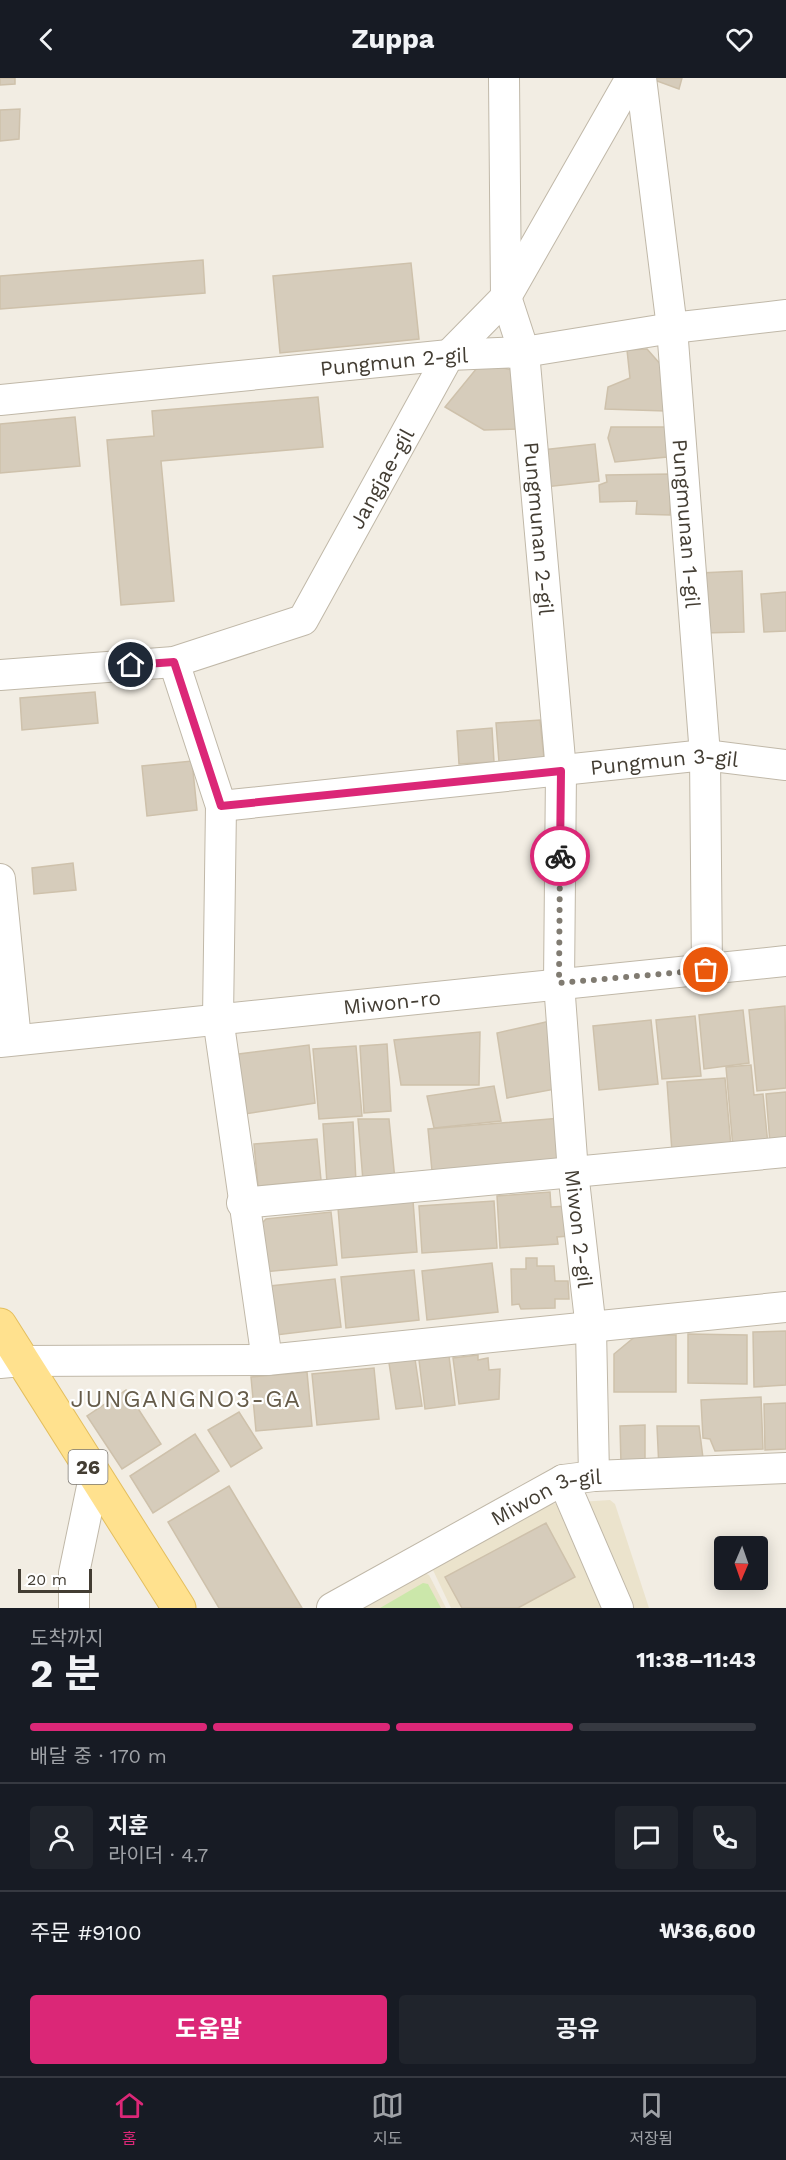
<!DOCTYPE html>
<html lang="ko">
<head>
<meta charset="utf-8">
<style>
  body { margin:0; font-family:"Work Sans","Noto Sans KR",sans-serif; background:#20242c; color:#f1f3f6; height:100vh; display:flex; flex-direction:column; font-size:22px; white-space:nowrap }
  * { box-sizing:border-box; margin:0 }
  p { font-size:20px; color:#9ea1a6 }
  .icon { flex:none; width:33px; height:33px; fill:none; stroke:currentColor; stroke-width:2; stroke-linecap:round; stroke-linejoin:round }
  .map { position:relative; height:1530px; overflow:hidden }
  .side { display:flex; flex-direction:column; background:#171b24; flex:1 }
  .side>* { flex:none }
  .needle { width:39px; rotate:182deg }
  .fabs { position:absolute; left:714px; top:1458px; display:grid; gap:12px }
  .fabs a { display:grid; place-items:center; width:54px; height:54px; border-radius:6px; background:#171b24; box-shadow:0 3px 15px #0003; font-size:30px }
  .scale { position:absolute; left:18px; bottom:15px; width:74px; box-sizing:border-box; padding-left:6px; border:3px solid #433d33; border-top:0; font-size:16px; line-height:21px; white-space:nowrap; color:#433d33; -webkit-text-stroke:4px #fff; paint-order:stroke }
  .pin { position:absolute; display:grid; place-items:center; width:51px; height:51px; color:#fff; margin:-26px; border:3px solid #fff; border-radius:50%; box-shadow:0 2px 6px #0007 }
  .courier { position:absolute; display:grid; place-items:center; width:60px; height:60px; margin:-30px; border:4px solid #db2777; border-radius:50%; background:#fff; color:#222; box-shadow:0 2px 8px #0007 }
  .overview em { font-style:normal; font-weight:700 }
  .overview div { display:flex; flex-direction:column-reverse }
  .overview { display:flex; align-items:center; justify-content:space-between; height:102px; padding:0 30px }
  h1 { font-size:39px; font-weight:700; line-height:45px }
  .bar { display:grid; grid-template-columns:repeat(4,1fr); gap:9px 6px; align-content:center; height:72px; padding:0 30px }
  .bar i { height:8px; border-radius:4px; background:#363941 }
  .bar .selected { background:#db2777 }
  .bar p { grid-column:span 4 }
  .line { display:flex; align-items:center; gap:15px; padding:0 30px; border-top:2px solid #363941 }
  .line div { flex:1 }
  .round { display:grid; place-items:center; flex:none; width:63px; height:63px; border-radius:6px; background:#20242c }
  .cta { display:flex; gap:12px; margin-top:auto; padding:12px 30px }
  .cta a { flex:1; height:69px; border-radius:6px; background:#db2777; color:#fff; font-size:24px; font-weight:700; line-height:69px; text-align:center }
  .cta a+a { background:#20242c; color:#f1f3f6 }
  header { display:flex; justify-content:space-between; align-items:center; height:78px; padding:0 30px; background:#171b24; font-size:27px; font-weight:700 }
  .tab-bar { display:flex; justify-content:space-around; align-items:center; height:84px; border-top:2px solid #363941; background:#171b24; font-size:16px; color:#9ea1a6 }
  .tab-bar a { display:grid; justify-items:center; gap:3px }
  .tab-bar .selected { color:#db2777 }
  .map>svg:first-child { display:block }
  .education { fill:#ebe3cc }
  .green { fill:#cbe7aa }
  .building { fill:#d6ccbb; stroke:#cec1ab; stroke-width:1.5 }
  .lines { fill:none; stroke-linecap:round; stroke-linejoin:round }
  .minor-casing { stroke:#c0b8a8; stroke-width:32 }
  .major-casing { stroke:#e4bf5e; stroke-width:35 }
  .minor { stroke:#fff; stroke-width:30 }
  .major { stroke:#ffe18e; stroke-width:33 }
  .done { stroke:#807b71; stroke-width:6; stroke-dasharray:0 10.8 }
  .route { stroke:#db2777; stroke-width:8 }
  .labels { text-anchor:middle; dominant-baseline:central; stroke-width:4.5; stroke-linejoin:round; paint-order:stroke }
  .shield { fill:#fff; stroke:#7b7770; stroke-width:1.5 }
  .shield-label { font-size:20px; font-weight:bold; fill:#433d33 }
  .street-label { font-size:21px; fill:#433d33; stroke:#fff }
  .quarter-label { font-size:24px; letter-spacing:1.5px; fill:#665c4a; stroke:#fff }
</style>
</head>
<body>
<header><svg class="icon" aria-label="back" viewBox="0 0 24 24"><path d="M15 5l-7 7 7 7"/></svg>Zuppa<svg class="icon" aria-label="heart" viewBox="0 0 24 24"><path d="M12 20l-8-8c-3-5 5-10 8-4 3-6 11-1 8 4z"/></svg></header>
<div class="map">
<svg width="786" height="1530" viewBox="0 0 786 1530">
  <rect width="100%" height="100%" fill="#f2ede3"/>
  <g class="education">
    <polygon points="610,1422 615,1426 649,1530 451,1530 432,1490 548,1426"/>
    <polygon points="424,1495 429,1497 446,1530 363,1530"/>
  </g>
  <polygon class="green" points="423,1505 428,1506 441,1530 380,1530"/>
  <g class="building">
    <polygon points="0,0 15,0 15,6 0,7"/>
    <polygon points="649,0 682,0 679,11"/>
    <polygon points="20,31 19,61 0,63 0,32"/>
    <polygon points="203,182 205,215 0,231 0,198"/>
    <polygon points="411,185 419,261 280,275 273,198"/>
    <polygon points="647,271 662,288 665,333 605,331 608,309 630,300 627,272"/>
    <polygon points="481,285 512,292 517,351 484,352 445,329"/>
    <polygon points="318,319 323,369 161,383 174,523 121,527 107,362 154,358 152,333"/>
    <polygon points="75,339 80,388 0,395 0,346"/>
    <polygon points="611,349 665,349 667,379 615,384 608,360"/>
    <polygon points="595,366 599,403 545,409 542,372"/>
    <polygon points="671,396 670,437 636,436 637,423 600,424 599,407 607,404 606,397"/>
    <polygon points="742,493 744,554 703,555 700,495"/>
    <polygon points="786,514 786,553 764,554 761,516"/>
    <polygon points="95,614 98,645 22,652 20,620"/>
    <polygon points="540,642 544,680 499,684 496,645"/>
    <polygon points="492,650 494,684 459,686 457,653"/>
    <polygon points="192,683 197,732 147,738 142,688"/>
    <polygon points="73,785 76,812 34,816 32,790"/>
    <polygon points="785,928 786,1010 757,1013 749,932"/>
    <polygon points="743,932 749,985 704,991 699,937"/>
    <polygon points="695,938 701,998 662,1001 656,942"/>
    <polygon points="555,942 561,1010 507,1020 497,955"/>
    <polygon points="651,942 658,1006 599,1012 593,948"/>
    <polygon points="480,954 479,1007 401,1007 394,962"/>
    <polygon points="387,966 391,1033 364,1035 360,968"/>
    <polygon points="309,967 315,1025 238,1037 231,977"/>
    <polygon points="356,968 362,1038 319,1041 313,971"/>
    <polygon points="751,987 754,1017 763,1016 768,1067 733,1070 726,989"/>
    <polygon points="725,1000 731,1069 672,1074 667,1004"/>
    <polygon points="494,1008 501,1043 434,1050 427,1018"/>
    <polygon points="786,1014 786,1064 770,1065 766,1016"/>
    <polygon points="561,1040 565,1081 432,1093 428,1051"/>
    <polygon points="358,1041 389,1041 395,1102 363,1103"/>
    <polygon points="353,1044 356,1104 327,1105 323,1046"/>
    <polygon points="317,1061 321,1102 258,1108 254,1066"/>
    <polygon points="550,1114 551,1129 567,1128 569,1158 557,1159 558,1166 500,1170 497,1118"/>
    <polygon points="413,1123 417,1174 342,1180 338,1130"/>
    <polygon points="494,1123 497,1170 422,1175 419,1128"/>
    <polygon points="331,1134 337,1187 263,1194 258,1149 266,1141"/>
    <polygon points="526,1180 537,1180 537,1188 554,1188 555,1203 568,1203 569,1221 555,1221 555,1230 521,1231 519,1226 512,1227 511,1191 526,1191"/>
    <polygon points="492,1185 498,1234 427,1242 422,1193"/>
    <polygon points="414,1192 419,1242 346,1250 341,1199"/>
    <polygon points="335,1201 341,1249 276,1257 270,1208"/>
    <polygon points="786,1253 786,1307 754,1309 753,1254"/>
    <polygon points="688,1256 747,1257 747,1306 688,1305"/>
    <polygon points="637,1257 676,1257 676,1314 614,1314 614,1276"/>
    <polygon points="478,1277 478,1282 488,1280 489,1292 500,1291 499,1321 459,1326 453,1280"/>
    <polygon points="449,1278 455,1327 425,1331 419,1282"/>
    <polygon points="415,1281 422,1328 396,1331 389,1285"/>
    <polygon points="374,1290 379,1341 317,1347 312,1296"/>
    <polygon points="307,1294 312,1348 256,1353 251,1299"/>
    <polygon points="126,1312 161,1366 122,1391 87,1338"/>
    <polygon points="761,1319 763,1371 715,1373 710,1361 703,1360 701,1322"/>
    <polygon points="786,1325 786,1371 765,1372 764,1326"/>
    <polygon points="239,1334 262,1370 231,1389 208,1352"/>
    <polygon points="645,1347 645,1386 621,1386 620,1348"/>
    <polygon points="657,1348 699,1348 704,1388 659,1391"/>
    <polygon points="195,1356 219,1393 153,1435 130,1398"/>
    <polygon points="229,1408 302,1530 219,1530 168,1444"/>
    <polygon points="546,1445 575,1499 518,1530 462,1530 445,1499"/>
  </g>
  <g class="lines">
    <defs>
      <g id="minor">
        <path id="s1" d="M504,0L506,219L524,274L561,693L559,905L573,1094L591,1251L594,1398"/>
        <path id="s2" d="M641,0L672,250L705,677L707,892"/>
        <path id="s3" d="M0,322L449,277L524,274L672,250L786,237"/>
        <polyline points="174,584 221,728 218,940 267,1282"/>
        <path id="s4" d="M0,597L174,584L303,542L449,277L506,219L631,0"/>
        <path id="s5" d="M221,728L705,677L786,687"/>
        <polyline points="0,801 16,962"/>
        <path id="s6" d="M0,964L786,883"/>
        <polyline points="242,1125 786,1074"/>
        <polyline points="0,1285 21,1283 267,1282 786,1229"/>
        <polyline points="563,1402 618,1530"/>
        <polyline points="74,1530 74,1495 94,1399"/>
        <path id="s7" d="M332,1530L563,1402L594,1398L786,1390"/>
      </g>
      <polyline id="major" points="0,1247 179,1530"/>
    </defs>
    <use href="#minor" class="minor-casing"/>
    <use href="#major" class="major-casing"/>
    <use href="#minor" class="minor"/>
    <use href="#major" class="major"/>
  </g>
  <g class="lines">
    <polyline class="done" points="560,778 559,905 706,892"/>
    <polyline class="route" points="131,587 174,584 221,728 561,693 560,778"/>
  </g>
  <g class="labels">
    <rect class="shield" x="68.5" y="1372" width="39" height="34" rx="4.5"/>
    <g class="shield-label">
      <text x="88" y="1389">26</text>
    </g>
    <g class="street-label">
      <text stroke="none"><textPath href="#s3" startOffset="396">Pungmun 2-gil</textPath></text>
      <text stroke="none"><textPath href="#s4" startOffset="472">Jangjae-gil</textPath></text>
      <text stroke="none"><textPath href="#s2" startOffset="448">Pungmunan 1-gil</textPath></text>
      <text stroke="none"><textPath href="#s1" startOffset="454">Pungmunan 2-gil</textPath></text>
      <text stroke="none"><textPath href="#s5" startOffset="446">Pungmun 3-gil</textPath></text>
      <text stroke="none"><textPath href="#s6" startOffset="394">Miwon-ro</textPath></text>
      <text stroke="none"><textPath href="#s1" startOffset="1156">Miwon 2-gil</textPath></text>
      <text stroke="none"><textPath href="#s7" startOffset="243">Miwon 3-gil</textPath></text>
    </g>
    <g class="quarter-label">
      <text x="186" y="1321">JUNGANGNO3-GA</text>
    </g>
  </g>
</svg>
<div class="fabs">
<a><svg class="needle" viewBox="-14 -14 28 28"><path d="M0-13l5 13h-10z" fill="#e53935"/><path d="M0 13l5-13h-10z" fill="#9ea1a6"/></svg></a>
</div>
<div class="scale">20 m</div>
<div class="pin" style="left:706px;top:892px;background:#ea580c"><svg class="icon" aria-label="bag" viewBox="0 0 24 24"><path d="M5 8h14l-1 12H6zM9 8a3 3 0 0 1 6 0"/></svg></div>
<div class="pin" style="left:131px;top:587px;background:#1f2937"><svg class="icon" aria-label="home" viewBox="0 0 24 24"><path d="M3 11l9-7 9 7M6 9v11h12V9"/></svg></div>
<div class="courier" style="left:560px;top:778px"><svg class="icon" aria-label="bike" viewBox="0 0 24 24"><circle cx="6" cy="16" r="4"/><circle cx="18" cy="16" r="4"/><path d="M6 16l4-8h5l3 8M10 8l3 8H6M13 5h3"/></svg></div>
</div>
<section class="side">
<div class="overview"><div><h1>2 분</h1><p>도착까지</p></div><em>11:38–11:43</em></div>
<div class="bar"><i class="selected"></i><i class="selected"></i><i class="selected"></i><i></i><p>배달 중 · 170 m</p></div>
<div class="line" style="height:108px"><a class="round"><svg class="icon" aria-label="person" viewBox="0 0 24 24"><circle cx="12" cy="8" r="4"/><path d="M4 21q1-7 8-7t8 7"/></svg></a><div><b>지훈</b><p>라이더 · 4.7</p></div><a class="round"><svg class="icon" aria-label="chat" viewBox="0 0 24 24"><path d="M4 5h16v11H9l-5 4z"/></svg></a><a class="round"><svg class="icon" aria-label="phone" viewBox="0 0 24 24"><path d="M5 4h4l2 5-3 2q2 4 5 5l2-3 5 2v4C11 20 4 13 5 4z"/></svg></a></div>
<div class="line" style="height:78px"><div>주문 #9100</div><b>₩36,600</b></div>
<div class="cta"><a>도움말</a><a>공유</a></div>
</section>
<nav class="tab-bar">
<a class="selected"><svg class="icon" aria-label="home" viewBox="0 0 24 24"><path d="M3 11l9-7 9 7M6 9v11h12V9"/></svg>홈</a>
<a><svg class="icon" aria-label="map" viewBox="0 0 24 24"><path d="M3 6l6-2 6 2 6-2v14l-6 2-6-2-6 2zM9 4v14M15 6v14"/></svg>지도</a>
<a><svg class="icon" aria-label="saved" viewBox="0 0 24 24"><path d="M7 4h10v16l-5-4-5 4z"/></svg>저장됨</a>
</nav>
</body>
</html>
